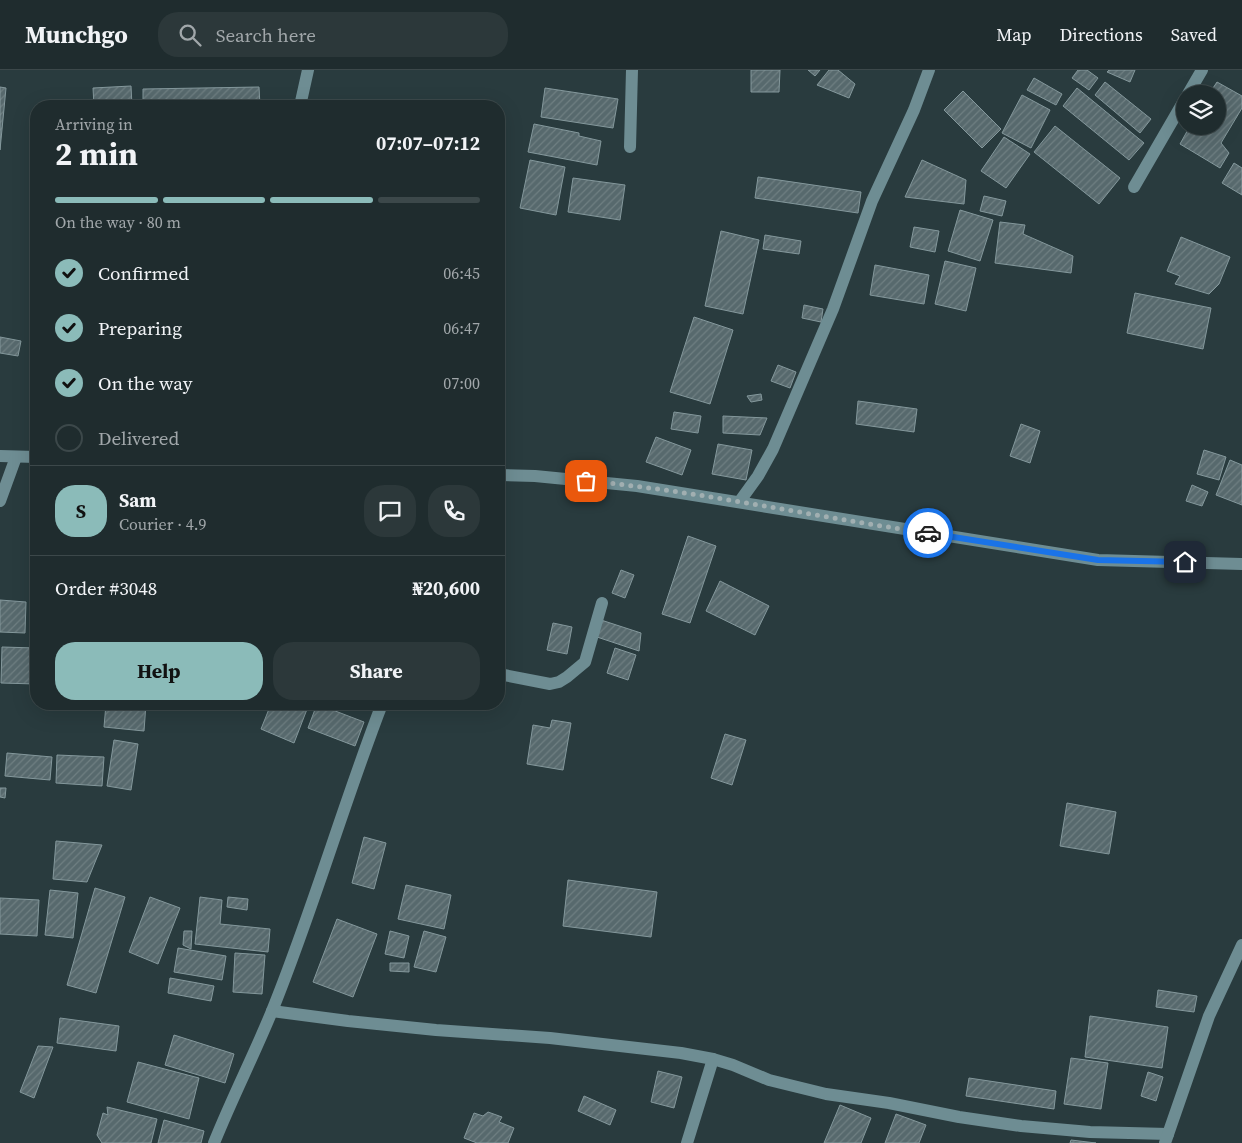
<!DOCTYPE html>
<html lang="en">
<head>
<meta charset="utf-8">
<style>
  body { margin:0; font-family:"Source Serif 4",serif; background:#2c383a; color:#f1f3f6; height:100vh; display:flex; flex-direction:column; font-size:19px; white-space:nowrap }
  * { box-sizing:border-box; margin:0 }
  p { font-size:16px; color:#a1a7aa }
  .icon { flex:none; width:28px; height:28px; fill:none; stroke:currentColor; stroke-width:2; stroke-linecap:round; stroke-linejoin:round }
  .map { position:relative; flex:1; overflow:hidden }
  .sheet { position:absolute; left:30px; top:30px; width:475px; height:610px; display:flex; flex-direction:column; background:#1f2c2e; border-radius:20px; box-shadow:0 5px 20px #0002,0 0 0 1px #3c484a }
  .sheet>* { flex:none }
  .fabs { position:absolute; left:1176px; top:15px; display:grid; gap:10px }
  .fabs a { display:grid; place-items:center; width:50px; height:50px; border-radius:50%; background:#1f2c2e; box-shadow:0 5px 20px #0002,0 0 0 1px #3c484a; font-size:25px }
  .pin { position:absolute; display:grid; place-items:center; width:42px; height:42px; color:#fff; margin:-21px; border-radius:10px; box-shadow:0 2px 8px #0006 }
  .courier { position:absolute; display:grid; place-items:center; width:50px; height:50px; margin:-25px; border:4px solid #1a73e8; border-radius:50%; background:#fff; color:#222; box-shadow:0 1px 6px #0007 }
  .summary em { font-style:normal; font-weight:700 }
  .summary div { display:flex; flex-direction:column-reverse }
  .summary { display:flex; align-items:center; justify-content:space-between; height:85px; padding:0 25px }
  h1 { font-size:32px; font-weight:700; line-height:38px }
  .bar { display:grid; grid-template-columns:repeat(4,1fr); gap:8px 5px; align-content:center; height:60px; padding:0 25px }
  .bar i { height:6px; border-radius:4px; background:#3c484a }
  .bar .current { background:#8bbbb9 }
  .bar p { grid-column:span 4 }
  .line { display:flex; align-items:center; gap:12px; padding:0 25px; border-top:1px solid #3c484a }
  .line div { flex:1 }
  .round { display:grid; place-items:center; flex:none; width:52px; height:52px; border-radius:20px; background:#2c383a }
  ol { padding:0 25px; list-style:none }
  li { display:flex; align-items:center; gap:15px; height:55px }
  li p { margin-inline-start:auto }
  li .icon { padding:5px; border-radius:50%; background:#8bbbb9; color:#111; stroke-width:4 }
  li:last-child { color:#a1a7aa }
  li i { width:28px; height:28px; border:2px solid #3c484a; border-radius:50% }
  .button { display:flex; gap:10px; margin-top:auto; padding:10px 25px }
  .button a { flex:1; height:58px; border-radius:20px; background:#8bbbb9; color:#111; font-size:20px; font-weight:700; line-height:58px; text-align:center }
  .button a+a { background:#2c383a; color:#f1f3f6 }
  header { display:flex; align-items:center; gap:30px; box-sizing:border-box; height:70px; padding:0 25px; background:#1f2c2e; border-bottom:1px solid #3c484a }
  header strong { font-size:24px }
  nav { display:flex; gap:28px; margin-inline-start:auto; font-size:18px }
  .search { width:350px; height:45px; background:#2c383a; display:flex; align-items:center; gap:12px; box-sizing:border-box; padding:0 18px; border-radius:20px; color:#a1a7aa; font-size:19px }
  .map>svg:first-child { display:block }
  .building { fill:url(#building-hatch); stroke:#84989c }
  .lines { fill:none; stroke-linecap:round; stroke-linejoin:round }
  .minor { stroke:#6e8d93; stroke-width:12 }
  .done { stroke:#a1afb1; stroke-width:5; stroke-dasharray:0 9 }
  .route { stroke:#1a73e8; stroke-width:6 }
</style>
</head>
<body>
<header>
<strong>Munchgo</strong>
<div class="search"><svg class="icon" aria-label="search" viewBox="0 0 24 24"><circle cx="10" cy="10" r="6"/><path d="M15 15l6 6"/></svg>Search here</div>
<nav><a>Map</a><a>Directions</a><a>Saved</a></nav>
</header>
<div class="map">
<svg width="1242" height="1073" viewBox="0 0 1242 1073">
  <defs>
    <pattern id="building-hatch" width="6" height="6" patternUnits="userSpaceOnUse" patternTransform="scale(1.25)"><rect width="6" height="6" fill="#57696d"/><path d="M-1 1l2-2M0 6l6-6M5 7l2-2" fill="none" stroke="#6f7f82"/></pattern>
  </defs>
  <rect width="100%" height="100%" fill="#293b3e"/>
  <g class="building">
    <polygon points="751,0 780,0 779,22 751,22"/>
    <polygon points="808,0 820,0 815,6"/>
    <polygon points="829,0 838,0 855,14 849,28 817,15"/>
    <polygon points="1078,0 1087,0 1098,8 1089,20 1072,8"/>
    <polygon points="1109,0 1135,0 1130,12 1107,2"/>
    <polygon points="1034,8 1062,24 1056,35 1027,20"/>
    <polygon points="1105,12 1151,49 1140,63 1095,25"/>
    <polygon points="1217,12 1242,26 1242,38 1221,73 1229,83 1220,98 1180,74 1190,56 1218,56 1218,24 1209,24"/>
    <polygon points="131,16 132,36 94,36 93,18"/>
    <polygon points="0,17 6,18 0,80"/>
    <polygon points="259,17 260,36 143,36 143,19"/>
    <polygon points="545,18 618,29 613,58 541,47"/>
    <polygon points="1077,18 1144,73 1129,90 1063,36"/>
    <polygon points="963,21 1001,59 982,78 944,40"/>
    <polygon points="1022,25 1050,40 1031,78 1002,63"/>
    <polygon points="534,54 579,63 579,66 601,71 597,95 528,82"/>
    <polygon points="1055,56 1120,108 1099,134 1034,82"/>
    <polygon points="1004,67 1030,84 1006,118 981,101"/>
    <polygon points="530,90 565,97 556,145 520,138"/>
    <polygon points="922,90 966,110 964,134 905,127"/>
    <polygon points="1234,93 1242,98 1242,125 1222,113"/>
    <polygon points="758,107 861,122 858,143 755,128"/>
    <polygon points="573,108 625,115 620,150 568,142"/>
    <polygon points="984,126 1006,131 1002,146 980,141"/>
    <polygon points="960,140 993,150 980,191 948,181"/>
    <polygon points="1000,152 1025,155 1023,164 1073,186 1071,203 995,193"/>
    <polygon points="914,157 939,161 935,182 910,177"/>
    <polygon points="721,161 759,170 743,244 705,236"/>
    <polygon points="765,165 801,171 799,184 763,179"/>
    <polygon points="1181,167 1230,187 1219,214 1209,224 1175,214 1180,206 1167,201"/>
    <polygon points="945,191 976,198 966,241 935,234"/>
    <polygon points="875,195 929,205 924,234 870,225"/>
    <polygon points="1135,223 1211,238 1203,279 1127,263"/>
    <polygon points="804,235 823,239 821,252 802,248"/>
    <polygon points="694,247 733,260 710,334 670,322"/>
    <polygon points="0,267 21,271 18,286 0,283"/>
    <polygon points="778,295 796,302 790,318 771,311"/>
    <polygon points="761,324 762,330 751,332 747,326"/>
    <polygon points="858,331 917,339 914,362 856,354"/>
    <polygon points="674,342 701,346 698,363 671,359"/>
    <polygon points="723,346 767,348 760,365 723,363"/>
    <polygon points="1021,354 1040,361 1030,393 1010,386"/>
    <polygon points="656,367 691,380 682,405 646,392"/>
    <polygon points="718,374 752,380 746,410 712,404"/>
    <polygon points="1204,380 1226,387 1219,410 1197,404"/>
    <polygon points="1230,390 1242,395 1242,435 1216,425"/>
    <polygon points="1192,415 1208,422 1202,436 1186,431"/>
    <polygon points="688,466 716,476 690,553 662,544"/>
    <polygon points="621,500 634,505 625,528 612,523"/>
    <polygon points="720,511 769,536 755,565 706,541"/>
    <polygon points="32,529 36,530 36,562 31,562"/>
    <polygon points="0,530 26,532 25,563 0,562"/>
    <polygon points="601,550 641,563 639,581 597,567"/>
    <polygon points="553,553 572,557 567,584 547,580"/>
    <polygon points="2,577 36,578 36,614 1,613"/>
    <polygon points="615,578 636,585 628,610 607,603"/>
    <polygon points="106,634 146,634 144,661 104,657"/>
    <polygon points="271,634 309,634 294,673 261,659"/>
    <polygon points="317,634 364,652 355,676 308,658"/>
    <polygon points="552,650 571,653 563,700 527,694 533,655 550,658"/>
    <polygon points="725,664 746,670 732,715 711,708"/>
    <polygon points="114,670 138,674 131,720 107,716"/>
    <polygon points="7,683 52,687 50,710 5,706"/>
    <polygon points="57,685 104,687 102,716 56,713"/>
    <polygon points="0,718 6,718 5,728 0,727"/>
    <polygon points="1067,733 1116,742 1109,784 1060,776"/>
    <polygon points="364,767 386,773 374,819 352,813"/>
    <polygon points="56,771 102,775 87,812 53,809"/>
    <polygon points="568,810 657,822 651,867 563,856"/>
    <polygon points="406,815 451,825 444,859 398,849"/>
    <polygon points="95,818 125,827 96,923 67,915"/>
    <polygon points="50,820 78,823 73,868 45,865"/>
    <polygon points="150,827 180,838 158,894 129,882"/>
    <polygon points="200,827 222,830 220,854 270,859 268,882 195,874"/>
    <polygon points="228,827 248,829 247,840 227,837"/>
    <polygon points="0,828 39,830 37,866 0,864"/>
    <polygon points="337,849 377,864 353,927 313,912"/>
    <polygon points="184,861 192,861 191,879 183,875"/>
    <polygon points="390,861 409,866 404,888 385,884"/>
    <polygon points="424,861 446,867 436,902 414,897"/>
    <polygon points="178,878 226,886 222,910 174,902"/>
    <polygon points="235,883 265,885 262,924 233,922"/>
    <polygon points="390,893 409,893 409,902 390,901"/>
    <polygon points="170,908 214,916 211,931 168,923"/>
    <polygon points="1158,920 1197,926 1194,942 1156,937"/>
    <polygon points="1090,946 1168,957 1162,998 1085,987"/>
    <polygon points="60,948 119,956 116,981 57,973"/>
    <polygon points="174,965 234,984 225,1013 165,995"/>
    <polygon points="38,976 53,977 34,1028 20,1022"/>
    <polygon points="1071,988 1108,993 1101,1039 1064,1034"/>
    <polygon points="138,992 199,1008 189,1049 127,1032"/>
    <polygon points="658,1001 682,1007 674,1038 651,1032"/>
    <polygon points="1148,1002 1163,1007 1156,1031 1141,1026"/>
    <polygon points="969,1008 1056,1021 1054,1039 966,1026"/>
    <polygon points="584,1026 616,1040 610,1055 578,1041"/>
    <polygon points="840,1035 871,1048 861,1073 824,1073"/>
    <polygon points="107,1037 157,1049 151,1073 102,1073 97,1065 103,1043 108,1045"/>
    <polygon points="488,1042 502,1047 499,1052 514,1058 508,1073 477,1073 464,1068 474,1043 483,1046"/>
    <polygon points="896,1044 926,1055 919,1073 885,1073"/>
    <polygon points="164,1050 204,1061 201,1073 158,1073"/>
    <polygon points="1071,1070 1096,1073 1070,1073"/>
  </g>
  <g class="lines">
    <g class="minor">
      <polyline points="1188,24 1202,0"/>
      <polyline points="300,36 308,0"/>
      <polyline points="630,77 632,0"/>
      <polyline points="1134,117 1185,29"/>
      <polyline points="0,386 36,387"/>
      <polyline points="499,405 535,406 637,416 1098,490 1242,494"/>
      <polyline points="0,431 16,387"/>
      <polyline points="740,431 758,406 773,379 833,239 872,131 914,40 929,0"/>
      <polyline points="499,604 550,614 559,612 567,607 585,592 602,533"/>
      <polyline points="272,941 348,951 436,960 550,968 681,983 713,989 733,995 769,1010 826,1024 889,1033 959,1047 1021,1056 1090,1062 1168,1064"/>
      <path d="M214,1073C232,1028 254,985 272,941C313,840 343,735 382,634"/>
      <polyline points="687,1073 713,989"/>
      <polyline points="1165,1073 1209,946 1242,875"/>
    </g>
  </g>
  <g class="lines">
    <path class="done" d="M586,411C701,421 814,447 928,463"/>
    <polyline class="route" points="928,463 1098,490 1185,492"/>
  </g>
</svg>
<div class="fabs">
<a><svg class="icon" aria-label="layers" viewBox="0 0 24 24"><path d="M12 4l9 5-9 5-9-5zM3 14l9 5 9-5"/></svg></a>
</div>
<div class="pin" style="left:586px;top:411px;background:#ea580c"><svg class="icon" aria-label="bag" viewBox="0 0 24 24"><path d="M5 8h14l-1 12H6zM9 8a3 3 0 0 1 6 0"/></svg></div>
<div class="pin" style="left:1185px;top:492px;background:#1f2937"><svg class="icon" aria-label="home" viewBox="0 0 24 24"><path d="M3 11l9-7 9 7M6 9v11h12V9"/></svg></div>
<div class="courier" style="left:928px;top:463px"><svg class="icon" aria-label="car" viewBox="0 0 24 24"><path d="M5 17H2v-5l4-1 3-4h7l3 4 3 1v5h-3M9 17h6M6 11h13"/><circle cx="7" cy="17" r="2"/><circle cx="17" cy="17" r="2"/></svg></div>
<section class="sheet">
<div class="summary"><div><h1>2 min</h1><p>Arriving in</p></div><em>07:07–07:12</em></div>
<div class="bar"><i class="current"></i><i class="current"></i><i class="current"></i><i></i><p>On the way · 80 m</p></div>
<ol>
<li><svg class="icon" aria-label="check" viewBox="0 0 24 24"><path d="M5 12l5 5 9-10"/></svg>Confirmed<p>06:45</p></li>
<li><svg class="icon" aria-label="check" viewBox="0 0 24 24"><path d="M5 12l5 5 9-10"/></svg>Preparing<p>06:47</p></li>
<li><svg class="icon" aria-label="check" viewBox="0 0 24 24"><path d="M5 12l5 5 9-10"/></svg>On the way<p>07:00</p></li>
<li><i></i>Delivered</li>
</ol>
<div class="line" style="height:90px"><b class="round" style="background:#8bbbb9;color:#111">S</b><div><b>Sam</b><p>Courier · 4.9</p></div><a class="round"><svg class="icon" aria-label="chat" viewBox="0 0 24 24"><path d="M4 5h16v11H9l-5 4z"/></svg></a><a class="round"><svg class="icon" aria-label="phone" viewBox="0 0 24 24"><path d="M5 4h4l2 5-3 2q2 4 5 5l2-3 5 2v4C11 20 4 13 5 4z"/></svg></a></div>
<div class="line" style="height:65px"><div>Order #3048</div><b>₦20,600</b></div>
<div class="button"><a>Help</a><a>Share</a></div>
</section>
</div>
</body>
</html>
